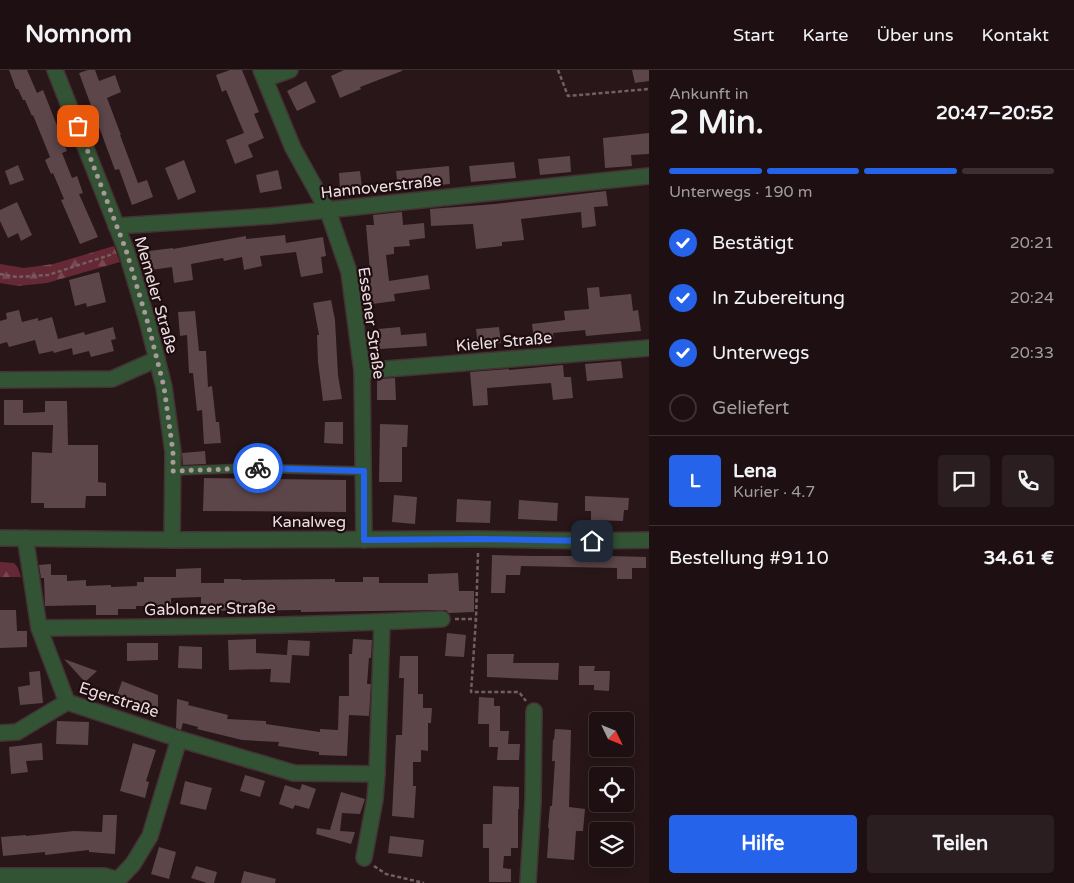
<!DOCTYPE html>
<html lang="de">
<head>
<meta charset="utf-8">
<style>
  body { margin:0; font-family:"Varela Round",sans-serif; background:#2b1e20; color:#f1f3f6; height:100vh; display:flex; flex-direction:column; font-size:19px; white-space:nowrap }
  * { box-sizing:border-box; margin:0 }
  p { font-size:16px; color:#a19d9f }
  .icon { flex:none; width:28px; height:28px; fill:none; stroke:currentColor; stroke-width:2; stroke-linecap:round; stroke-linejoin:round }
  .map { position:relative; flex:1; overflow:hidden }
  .panel { display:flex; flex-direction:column; background:#1e1012; width:425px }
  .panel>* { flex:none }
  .needle { width:32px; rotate:133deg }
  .buttons { position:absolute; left:589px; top:642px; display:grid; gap:10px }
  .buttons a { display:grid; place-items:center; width:45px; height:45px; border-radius:5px; background:#1e1012; box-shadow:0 5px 20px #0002,0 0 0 1px #3c3032; font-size:25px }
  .pin { position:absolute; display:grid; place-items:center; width:42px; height:42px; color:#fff; margin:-21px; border-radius:10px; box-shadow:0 2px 8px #0006 }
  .courier { position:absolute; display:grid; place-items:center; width:50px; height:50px; margin:-25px; border:4px solid #2563eb; border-radius:50%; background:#fff; color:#222; box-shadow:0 1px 6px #0007 }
  .summary em { font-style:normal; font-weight:800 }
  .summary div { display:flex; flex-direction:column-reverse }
  .summary { display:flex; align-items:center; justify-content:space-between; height:85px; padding:0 20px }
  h1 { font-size:32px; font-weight:800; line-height:38px }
  .bar { display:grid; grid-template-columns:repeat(4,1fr); gap:8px 5px; align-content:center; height:60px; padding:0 20px }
  .bar i { height:6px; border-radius:4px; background:#3c3032 }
  .bar .selected { background:#2563eb }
  .bar p { grid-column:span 4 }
  .line { display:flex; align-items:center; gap:12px; padding:0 20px; border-top:1px solid #3c3032 }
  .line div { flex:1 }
  .round { display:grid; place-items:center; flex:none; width:52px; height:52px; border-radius:5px; background:#2b1e20 }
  ol { padding:0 20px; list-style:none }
  li { display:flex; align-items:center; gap:15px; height:55px }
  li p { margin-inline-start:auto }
  li .icon { padding:5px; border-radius:50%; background:#2563eb; color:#fff; stroke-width:4 }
  li:last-child { color:#a19d9f }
  li i { width:28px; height:28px; border:2px solid #3c3032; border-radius:50% }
  .action { display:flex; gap:10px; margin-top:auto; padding:10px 20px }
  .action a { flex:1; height:58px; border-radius:5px; background:#2563eb; color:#fff; font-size:20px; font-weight:800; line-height:58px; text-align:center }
  .action a+a { background:#2b1e20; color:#f1f3f6 }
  header { display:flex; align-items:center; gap:30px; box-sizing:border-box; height:70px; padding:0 25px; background:#1e1012; border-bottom:1px solid #3c3032 }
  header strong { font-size:24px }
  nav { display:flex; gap:28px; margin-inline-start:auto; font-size:18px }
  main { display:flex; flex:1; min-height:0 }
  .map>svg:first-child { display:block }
  .forest { fill:url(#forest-firs) }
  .building { fill:#5c4649 }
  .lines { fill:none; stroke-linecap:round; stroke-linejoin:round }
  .service-casing { stroke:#443234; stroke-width:10 }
  .minor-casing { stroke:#443234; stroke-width:18 }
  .tertiary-casing { stroke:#443234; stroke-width:18 }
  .path { stroke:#716062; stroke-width:2.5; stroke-dasharray:4 2.5; stroke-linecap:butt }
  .service { stroke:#325434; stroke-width:8 }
  .minor { stroke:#325434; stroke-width:15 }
  .tertiary { stroke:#325434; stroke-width:15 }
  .done { stroke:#a8999b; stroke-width:5; stroke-dasharray:0 9 }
  .route { stroke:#2563eb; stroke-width:6 }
  .labels { text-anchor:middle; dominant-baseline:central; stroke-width:4.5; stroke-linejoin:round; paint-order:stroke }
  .street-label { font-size:16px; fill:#eddfe1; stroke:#1e0d10 }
</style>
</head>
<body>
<header>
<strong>Nomnom</strong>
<nav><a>Start</a><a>Karte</a><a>Über uns</a><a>Kontakt</a></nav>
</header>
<main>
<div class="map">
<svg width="649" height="813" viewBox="0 0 649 813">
  <defs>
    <pattern id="forest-firs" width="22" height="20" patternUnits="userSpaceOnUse" patternTransform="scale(1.25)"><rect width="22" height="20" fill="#642935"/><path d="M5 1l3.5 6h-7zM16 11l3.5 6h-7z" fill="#7a4852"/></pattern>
  </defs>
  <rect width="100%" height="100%" fill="#281618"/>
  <g class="forest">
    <polygon points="114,176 120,192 47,213 18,216 0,213 0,194 24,198 53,194"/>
    <polygon points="0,492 14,493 18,498 21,507 0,507"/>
  </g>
  <g class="building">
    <polygon points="9,0 27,0 37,23 43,20 67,81 62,83 72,108 77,106 83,123 79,124 98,167 80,174 61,130 64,129 53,103 51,104 45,90 50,87 33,45 32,46 25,30 23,30 18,19 16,19"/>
    <polygon points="88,0 95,0 99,11 115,5 121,22 107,28 121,65 120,65 138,113 147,110 153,127 132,135 119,99 115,100 79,3"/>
    <polygon points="230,0 242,0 259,42 254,44 264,68 248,75 253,87 235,94 226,70 244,63 226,20 222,22 216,5"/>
    <polygon points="344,0 402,0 402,1 360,17 361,19 340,28 331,6"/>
    <polygon points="632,0 649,0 649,11 635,13"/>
    <polygon points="306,11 316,32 297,41 287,21"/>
    <polygon points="649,63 649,84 631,85 632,96 605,98 603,68"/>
    <polygon points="570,86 571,102 540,105 538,89"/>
    <polygon points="184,90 196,122 178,130 165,98"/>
    <polygon points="514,92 516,108 471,112 469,96"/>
    <polygon points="18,95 24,110 10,115 5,101"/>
    <polygon points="449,96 450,114 398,119 396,101"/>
    <polygon points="278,100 282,119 260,123 256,105"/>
    <polygon points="360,101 362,118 340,120 339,103"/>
    <polygon points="606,121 608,136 594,137 596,156 582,158 581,142 521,149 524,170 502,172 502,176 476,179 473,154 431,156 430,139 495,134"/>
    <polygon points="17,132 32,165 21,171 18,163 8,168 0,151 0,140"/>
    <polygon points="402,142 403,155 424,153 425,168 409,170 410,176 394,177 394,184 386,185 389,211 428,205 430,219 394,224 395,231 372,234 369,214 371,213 366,155 374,155 373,145"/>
    <polygon points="285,165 286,173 323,167 326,186 321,187 323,203 301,207 296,182 260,186 262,196 244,200 242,187 224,191 223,188 191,194 193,210 174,213 172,197 151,200 149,181 173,178 173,179 246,166 246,169"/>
    <polygon points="99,202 106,232 87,237 86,233 75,236 69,210"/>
    <polygon points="599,217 600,227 631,224 633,241 638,240 641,261 586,266 585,260 553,263 554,269 534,271 532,254 565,250 564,241 589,239 587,218"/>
    <polygon points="331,230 335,250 338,305 342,329 323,331 318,292 317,265 319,265 313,233"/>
    <polygon points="19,240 22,252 38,248 38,251 52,247 58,269 84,262 85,265 113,257 116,269 111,270 114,281 91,287 89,281 73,285 72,278 54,283 53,281 39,284 35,270 9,277 7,272 0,274 0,251 7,249 6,243"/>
    <polygon points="195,241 199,281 206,281 208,317 212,316 216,352 219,352 221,373 204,374 202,340 197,341 193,303 189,303 187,265 180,266 178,242"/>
    <polygon points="400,257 401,265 426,263 427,276 379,279 378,259"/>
    <polygon points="499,257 501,273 478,276 476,259"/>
    <polygon points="621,291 623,308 587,311 585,294"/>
    <polygon points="563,295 564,307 571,307 573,328 553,330 551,313 487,318 488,335 473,336 470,302 509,299 509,300"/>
    <polygon points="395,308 396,330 377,330 377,309"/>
    <polygon points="4,330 23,330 23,343 45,342 45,331 67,331 68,375 98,375 98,412 106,413 106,426 86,426 85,438 44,438 44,433 31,433 32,382 52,383 53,355 4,355"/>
    <polygon points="325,352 343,352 343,374 324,373"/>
    <polygon points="380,354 408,355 407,377 402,377 402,412 379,412"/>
    <polygon points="205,381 206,394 183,395 182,383"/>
    <polygon points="204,408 346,410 346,442 203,441"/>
    <polygon points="394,425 417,427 415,454 392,452"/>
    <polygon points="585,426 629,428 628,440 624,440 623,451 591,450 591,441 585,441"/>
    <polygon points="457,429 491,431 490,453 456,452"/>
    <polygon points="519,430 558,433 557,451 518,449"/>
    <polygon points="492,485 534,486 576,486 576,485 646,487 646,498 632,498 632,509 617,509 617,498 521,496 520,505 506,505 505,523 491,523"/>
    <polygon points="51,494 51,505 67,505 67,511 86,510 86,516 111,515 111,517 137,516 137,512 144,512 144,507 176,507 176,499 201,498 201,513 224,513 224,509 241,509 241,510 335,509 335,512 363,512 363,507 379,507 379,513 428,513 428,504 458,503 459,521 474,521 474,542 449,543 446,540 442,540 301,542 301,540 201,541 201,527 171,528 171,536 136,536 136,539 118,539 118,545 96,545 96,535 45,536 44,508 41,508 39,495"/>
    <polygon points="0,540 16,540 17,561 27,561 27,577 0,578"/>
    <polygon points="447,563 466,565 464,587 445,586"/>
    <polygon points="256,569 256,583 287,585 288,570 310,571 309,586 292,585 290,613 270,612 271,599 229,600 228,570"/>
    <polygon points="353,569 372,570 371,588 369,588 367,614 371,614 369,646 349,645 347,686 319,685 319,682 278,676 279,672 242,670 197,659 198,657 183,653 181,660 176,658 177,629 189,632 188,635 228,645 227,649 266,651 266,654 320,662 320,659 338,660 339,626 349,626 349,584 352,584"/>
    <polygon points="127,573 158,573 158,590 127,591"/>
    <polygon points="179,576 202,577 202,599 178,598"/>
    <polygon points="487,584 514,584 513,593 559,593 558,610 487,607"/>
    <polygon points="400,586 418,586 418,624 423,624 423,638 432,638 431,653 428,653 428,681 421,680 421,692 413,692 413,716 416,716 414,748 392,746 396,665 402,665 404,608 399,608"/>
    <polygon points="64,589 97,601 85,612"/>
    <polygon points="579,596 595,596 594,601 610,601 609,621 594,620 594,615 579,615"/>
    <polygon points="40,601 43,633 20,635 18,617 30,615 29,602"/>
    <polygon points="122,611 158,625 158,645 116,628"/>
    <polygon points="479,627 494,628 494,636 500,636 500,661 509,661 508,674 520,674 519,690 497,690 498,677 489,677 489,654 478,654"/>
    <polygon points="57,651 89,652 88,675 56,674"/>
    <polygon points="555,659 571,660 569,737 585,739 583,761 576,761 574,790 547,788 549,758 548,758 550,736 552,736 555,691 552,691 553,669 554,670"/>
    <polygon points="42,673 43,690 26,691 28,702 11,704 9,677"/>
    <polygon points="133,673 156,680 146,711 149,712 145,728 120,721"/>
    <polygon points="245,705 265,711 260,727 240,721"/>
    <polygon points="185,711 212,718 206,740 180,734"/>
    <polygon points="302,714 316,719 309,739 295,735 293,739 279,734 285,715 300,720"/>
    <polygon points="493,716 519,717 519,739 518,739 518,778 511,778 511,786 504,786 503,798 511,799 511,812 489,812 489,778 483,778 483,754 492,754"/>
    <polygon points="341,722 365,729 360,744 342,743 340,761 355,762 351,774 316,764 317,758 330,760"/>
    <polygon points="103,745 117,745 115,784 89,782 89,780 45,785 45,782 3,786 1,767 26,765 26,766 74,761 102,762"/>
    <polygon points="390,766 424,770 422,787 388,783"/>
    <polygon points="159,777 176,782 169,809 151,804"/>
    <polygon points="196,796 217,802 214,813 207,813 191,808"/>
    <polygon points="244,801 276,809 275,813 241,813"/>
  </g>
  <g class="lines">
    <defs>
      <polyline id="service" points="173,401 249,398 364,401"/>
      <g id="minor">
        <polyline points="55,0 126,180 147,250 164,317 173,382 172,470"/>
        <polyline points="261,0 293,78 328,141 349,202 362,301 364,470"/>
        <polyline points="265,9 290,0"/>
        <polyline points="116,156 270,146 649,106"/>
        <polyline points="362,301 649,278"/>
        <polyline points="0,310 112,309 157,289"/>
        <polyline points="25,468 27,479 39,558 67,632 179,669 294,703 377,704"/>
        <path d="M39,558C173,557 308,556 442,549"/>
        <polyline points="0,663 17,662 67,632"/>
        <polyline points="364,788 375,729 377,704 382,552"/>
        <polyline points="0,806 105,806 118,810"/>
        <polyline points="118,813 118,810 133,794 150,766 179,669"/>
        <polyline points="528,813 533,732 534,641"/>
      </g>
      <polyline id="tertiary" points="0,468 172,470 479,469 592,471 649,470"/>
    </defs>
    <use href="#service" class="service-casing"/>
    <use href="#minor" class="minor-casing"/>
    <use href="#tertiary" class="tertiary-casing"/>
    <g class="path">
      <polyline points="558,0 568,26 649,19"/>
      <polyline points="0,204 17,207 48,205 113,184"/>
      <polyline points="478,483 476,549 471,622 519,622 526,631"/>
      <polyline points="455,549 476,549"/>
      <polyline points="374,796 386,804 424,813"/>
    </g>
    <use href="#service" class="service"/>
    <use href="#minor" class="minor"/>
    <use href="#tertiary" class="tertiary"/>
  </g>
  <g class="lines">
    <polyline class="done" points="78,56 126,180 147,250 164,317 173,382 173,401 258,398"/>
    <polyline class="route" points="258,398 364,401 364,470 479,469 592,471"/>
  </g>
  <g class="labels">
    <g class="street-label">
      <text transform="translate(381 117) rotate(-6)">Hannoverstraße</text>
      <text transform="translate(156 225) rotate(74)">Memeler Straße</text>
      <text transform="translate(371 253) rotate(82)">Essener Straße</text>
      <text transform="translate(504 272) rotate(-5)">Kieler Straße</text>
      <text x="309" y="452">Kanalweg</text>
      <text transform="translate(210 539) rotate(-1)">Gablonzer Straße</text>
      <text transform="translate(119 630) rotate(18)">Egerstraße</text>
    </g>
  </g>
</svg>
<div class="buttons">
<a><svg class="needle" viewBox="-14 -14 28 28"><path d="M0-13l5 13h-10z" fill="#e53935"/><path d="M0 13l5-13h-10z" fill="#a19d9f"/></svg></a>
<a><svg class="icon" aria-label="locate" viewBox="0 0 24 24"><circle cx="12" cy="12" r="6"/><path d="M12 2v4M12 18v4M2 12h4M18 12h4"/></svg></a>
<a><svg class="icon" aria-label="layers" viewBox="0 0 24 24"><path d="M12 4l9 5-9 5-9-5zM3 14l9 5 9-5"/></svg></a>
</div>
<div class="pin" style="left:78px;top:56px;background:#ea580c"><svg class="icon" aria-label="bag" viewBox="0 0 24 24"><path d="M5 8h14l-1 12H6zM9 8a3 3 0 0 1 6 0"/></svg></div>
<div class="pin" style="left:592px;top:471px;background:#1f2937"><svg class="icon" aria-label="home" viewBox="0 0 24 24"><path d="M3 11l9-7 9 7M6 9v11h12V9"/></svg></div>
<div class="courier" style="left:258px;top:398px"><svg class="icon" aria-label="bike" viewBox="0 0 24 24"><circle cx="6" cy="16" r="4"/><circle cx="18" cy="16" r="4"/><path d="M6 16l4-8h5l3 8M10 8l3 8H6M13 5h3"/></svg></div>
</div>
<section class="panel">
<div class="summary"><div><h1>2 Min.</h1><p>Ankunft in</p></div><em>20:47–20:52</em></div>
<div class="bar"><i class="selected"></i><i class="selected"></i><i class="selected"></i><i></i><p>Unterwegs · 190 m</p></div>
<ol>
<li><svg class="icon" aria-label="check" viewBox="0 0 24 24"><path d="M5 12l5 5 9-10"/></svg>Bestätigt<p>20:21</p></li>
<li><svg class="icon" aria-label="check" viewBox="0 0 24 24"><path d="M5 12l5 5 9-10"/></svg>In Zubereitung<p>20:24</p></li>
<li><svg class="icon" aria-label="check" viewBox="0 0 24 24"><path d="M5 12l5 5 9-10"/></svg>Unterwegs<p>20:33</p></li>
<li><i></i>Geliefert</li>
</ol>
<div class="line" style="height:90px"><b class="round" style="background:#2563eb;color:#fff">L</b><div><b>Lena</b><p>Kurier · 4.7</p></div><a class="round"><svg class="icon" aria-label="chat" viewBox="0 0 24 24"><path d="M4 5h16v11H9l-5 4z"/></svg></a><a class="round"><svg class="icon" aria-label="phone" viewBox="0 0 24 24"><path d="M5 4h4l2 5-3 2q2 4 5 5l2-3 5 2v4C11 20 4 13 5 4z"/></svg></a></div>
<div class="line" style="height:65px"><div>Bestellung #9110</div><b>34.61 €</b></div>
<div class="action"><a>Hilfe</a><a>Teilen</a></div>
</section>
</main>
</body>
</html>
